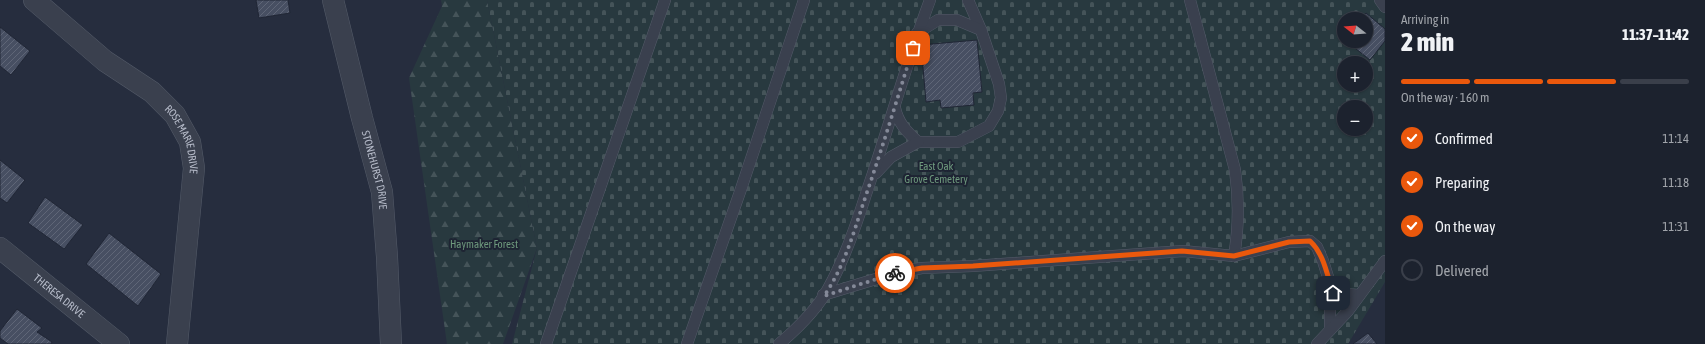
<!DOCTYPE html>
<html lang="en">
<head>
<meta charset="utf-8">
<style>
  body { margin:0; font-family:"Asap Condensed",sans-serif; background:#252a36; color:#f1f3f6; height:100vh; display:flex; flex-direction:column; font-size:15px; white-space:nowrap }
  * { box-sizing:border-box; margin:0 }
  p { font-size:13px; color:#a0a4aa }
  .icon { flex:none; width:22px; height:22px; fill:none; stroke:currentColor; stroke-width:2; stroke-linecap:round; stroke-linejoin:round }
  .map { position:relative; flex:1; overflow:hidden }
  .side { display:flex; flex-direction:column; background:#1c222e; width:320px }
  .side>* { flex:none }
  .needle { width:26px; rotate:287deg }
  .tools { position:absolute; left:1337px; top:12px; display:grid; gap:8px }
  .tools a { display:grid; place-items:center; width:36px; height:36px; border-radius:50%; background:#1c222e; box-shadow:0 1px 3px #0004,0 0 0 1px #3a3f4a; font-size:20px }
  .pin { position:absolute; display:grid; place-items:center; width:34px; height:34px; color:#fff; margin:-17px; border-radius:8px; box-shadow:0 2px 6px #0006 }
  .courier { position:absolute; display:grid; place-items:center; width:40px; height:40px; margin:-20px; border:3px solid #ea580c; border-radius:50%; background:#fff; color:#222; box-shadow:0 1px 5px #0007 }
  .head em { font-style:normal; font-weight:800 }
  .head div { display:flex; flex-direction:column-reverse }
  .head { display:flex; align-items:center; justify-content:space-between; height:68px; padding:0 16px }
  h1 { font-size:26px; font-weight:800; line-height:30px }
  .bar { display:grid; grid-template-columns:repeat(4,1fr); gap:6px 4px; align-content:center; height:48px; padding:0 16px }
  .bar i { height:5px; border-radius:3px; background:#3a3f4a }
  .bar .active { background:#ea580c }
  .bar p { grid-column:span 4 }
  ol { padding:0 16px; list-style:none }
  li { display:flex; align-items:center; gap:12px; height:44px }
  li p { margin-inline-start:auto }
  li .icon { padding:4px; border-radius:50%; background:#ea580c; color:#fff; stroke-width:4 }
  li:last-child { color:#a0a4aa }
  li i { width:22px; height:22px; border:2px solid #3a3f4a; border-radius:50% }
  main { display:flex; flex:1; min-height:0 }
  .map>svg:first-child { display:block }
  .forest { fill:url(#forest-firs) }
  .cemetery { fill:url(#cemetery-stones); fill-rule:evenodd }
  .building { fill:url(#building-hatch); stroke:#202635 }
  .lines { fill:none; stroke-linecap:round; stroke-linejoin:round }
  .lane-casing { stroke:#545b69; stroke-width:12 }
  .street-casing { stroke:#545b69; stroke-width:22 }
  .lane { stroke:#3a404e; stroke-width:11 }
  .street { stroke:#3a404e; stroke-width:21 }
  .done { stroke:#848998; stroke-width:4; stroke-dasharray:0 7.2 }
  .route { stroke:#ea580c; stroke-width:5 }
  .labels { text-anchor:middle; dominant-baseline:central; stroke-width:4; stroke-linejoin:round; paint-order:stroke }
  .street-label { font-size:11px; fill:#b6bbc9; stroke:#1e2433 }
  .park-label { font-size:11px; fill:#6e997d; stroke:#1e2433 }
</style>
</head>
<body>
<main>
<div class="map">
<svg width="1385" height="344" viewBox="0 0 1385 344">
  <defs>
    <pattern id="forest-firs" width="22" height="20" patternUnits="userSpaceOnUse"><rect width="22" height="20" fill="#28393f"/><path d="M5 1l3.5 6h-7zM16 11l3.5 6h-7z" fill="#455459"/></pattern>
    <pattern id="cemetery-stones" width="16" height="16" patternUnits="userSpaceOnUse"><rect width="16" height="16" fill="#28393f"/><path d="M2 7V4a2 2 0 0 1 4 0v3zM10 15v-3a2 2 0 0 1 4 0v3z" fill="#455459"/></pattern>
    <pattern id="building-hatch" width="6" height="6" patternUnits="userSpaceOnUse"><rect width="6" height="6" fill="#474f62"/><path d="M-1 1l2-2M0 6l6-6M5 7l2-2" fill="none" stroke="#5f6677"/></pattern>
  </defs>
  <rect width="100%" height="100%" fill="#262d3e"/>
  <polygon class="forest" points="441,0 487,0 537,248 503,344 447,344 409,78 442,6"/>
  <path class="cemetery" d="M487,0H1385V282L1348,344H512L537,248ZM1344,19H1366V41H1344ZM1344,63H1366V85H1344ZM1344,107H1366V129H1344Z"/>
  <g class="building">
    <polygon points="256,0 288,0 290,13 259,18"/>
    <polygon points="1366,13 1385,29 1385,41 1370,60 1346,41 1366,41 1366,19 1361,19"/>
    <polygon points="0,27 30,51 11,75 0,66"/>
    <polygon points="977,40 982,92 973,93 974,105 941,108 940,100 926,102 921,45"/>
    <polygon points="0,160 25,180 7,203 0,198"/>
    <polygon points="45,197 83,225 64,249 28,223"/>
    <polygon points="109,233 161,274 138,306 86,264"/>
    <polygon points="17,309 42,328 37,332 52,342 51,344 8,344 0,338 0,331"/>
    <polygon points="1368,333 1377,344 1353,344"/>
  </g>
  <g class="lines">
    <defs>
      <g id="lane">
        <polyline points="968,0 981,30"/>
        <path d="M1190,0L1235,170C1239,199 1239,227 1234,256"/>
        <polyline points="1380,0 1385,7"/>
        <path d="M895,108C898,123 907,132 918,142H958L989,126L998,111L1001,98L999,84L981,30L957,20H938L917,33"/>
        <polyline points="876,173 891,157 918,142"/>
        <polyline points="1333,293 1359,295"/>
        <polyline points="823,295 899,272 922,268 973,266 1183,251 1234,256 1289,242 1310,241 1317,247 1323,261 1333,293 1330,307 1330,330"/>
        <polyline points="546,344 665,0"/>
        <polyline points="687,344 741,189 804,0"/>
        <path d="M779,344C798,328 817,310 829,287C845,258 856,226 866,194C888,130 906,64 930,0"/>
        <polyline points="1317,344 1348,311 1385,261"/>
      </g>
      <g id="street">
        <path id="s1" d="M34,0L105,61L152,92L175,115L190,142L194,168L177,344"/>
        <path id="s2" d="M333,0L362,118L382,192L387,257L391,344"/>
        <path id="s3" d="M0,248L119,344"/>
      </g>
    </defs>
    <use href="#lane" class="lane-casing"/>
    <use href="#street" class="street-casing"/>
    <use href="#lane" class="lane"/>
    <use href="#street" class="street"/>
  </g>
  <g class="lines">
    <path class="done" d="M895,273L824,296C843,269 853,235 863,204C881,152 897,100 913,48"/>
    <path class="route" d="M895,273L922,268L973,266L1182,251L1234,256L1289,242L1310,241C1324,254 1327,275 1333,293"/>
  </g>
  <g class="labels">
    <g class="street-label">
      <text stroke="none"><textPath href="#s1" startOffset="208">ROSE MARIE DRIVE</textPath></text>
      <text stroke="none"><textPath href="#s2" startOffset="175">STONEHURST DRIVE</textPath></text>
      <text stroke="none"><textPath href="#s3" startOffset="76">THERESA DRIVE</textPath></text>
    </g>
    <g class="park-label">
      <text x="936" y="166">East Oak<tspan x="936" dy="13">Grove Cemetery</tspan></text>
      <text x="484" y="244">Haymaker Forest</text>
    </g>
  </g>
</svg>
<div class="tools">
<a><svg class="needle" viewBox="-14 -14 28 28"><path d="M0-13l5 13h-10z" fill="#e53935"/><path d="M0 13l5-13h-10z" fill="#a0a4aa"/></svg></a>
<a>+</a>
<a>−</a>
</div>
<div class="pin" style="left:913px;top:48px;background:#ea580c"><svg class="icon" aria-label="bag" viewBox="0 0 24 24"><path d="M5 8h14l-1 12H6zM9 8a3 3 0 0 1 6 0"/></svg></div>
<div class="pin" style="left:1333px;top:293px;background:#1f2937"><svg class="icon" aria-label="home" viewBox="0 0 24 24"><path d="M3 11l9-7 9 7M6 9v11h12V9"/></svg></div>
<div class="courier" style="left:895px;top:273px"><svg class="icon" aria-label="bike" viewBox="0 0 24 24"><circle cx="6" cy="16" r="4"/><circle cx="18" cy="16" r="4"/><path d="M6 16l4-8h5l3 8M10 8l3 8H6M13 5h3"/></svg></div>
</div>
<section class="side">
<div class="head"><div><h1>2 min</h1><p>Arriving in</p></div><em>11:37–11:42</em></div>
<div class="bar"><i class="active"></i><i class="active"></i><i class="active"></i><i></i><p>On the way · 160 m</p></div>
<ol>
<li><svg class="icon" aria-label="check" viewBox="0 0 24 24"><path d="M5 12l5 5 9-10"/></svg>Confirmed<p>11:14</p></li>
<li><svg class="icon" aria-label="check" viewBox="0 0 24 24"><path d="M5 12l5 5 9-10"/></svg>Preparing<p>11:18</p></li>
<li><svg class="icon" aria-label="check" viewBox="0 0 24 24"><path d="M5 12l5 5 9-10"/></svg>On the way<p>11:31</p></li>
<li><i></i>Delivered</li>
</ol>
</section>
</main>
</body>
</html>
